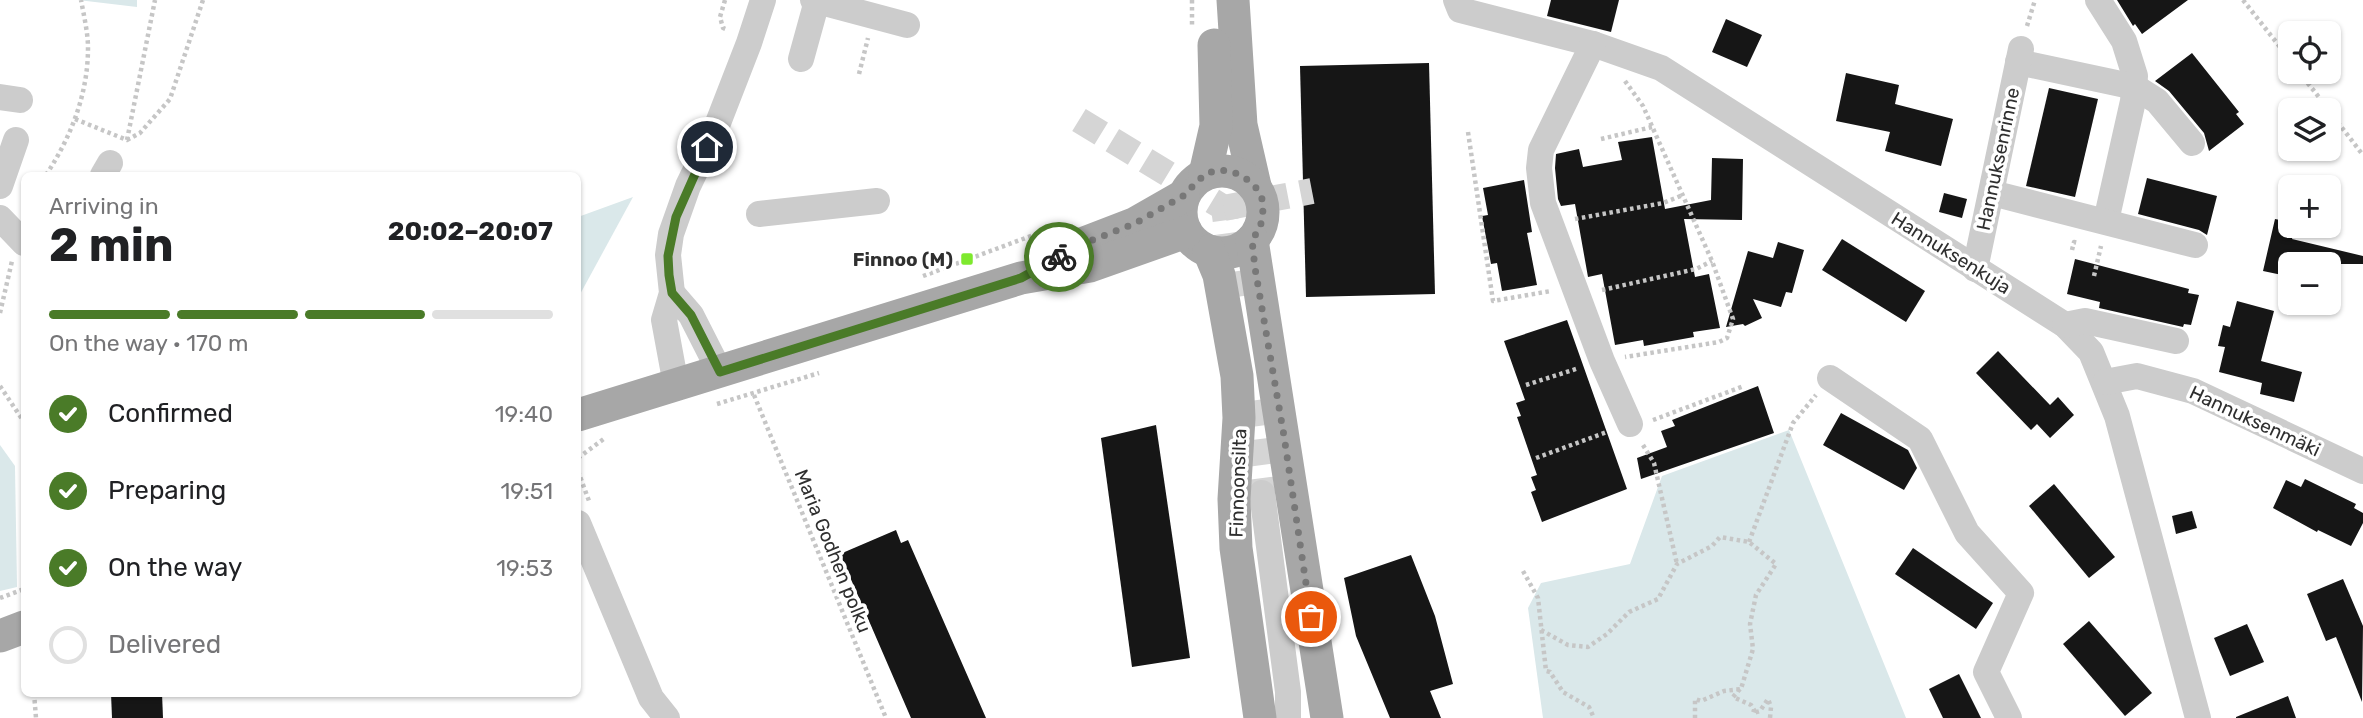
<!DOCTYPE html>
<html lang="en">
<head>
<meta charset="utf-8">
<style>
  body { margin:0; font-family:Rubik,sans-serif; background:#f2f2f2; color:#202124; height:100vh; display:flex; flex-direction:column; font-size:26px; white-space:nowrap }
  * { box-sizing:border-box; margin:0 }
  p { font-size:23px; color:#757577 }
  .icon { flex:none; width:38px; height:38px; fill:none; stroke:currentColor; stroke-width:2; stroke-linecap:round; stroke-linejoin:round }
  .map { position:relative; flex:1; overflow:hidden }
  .side { position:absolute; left:21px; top:172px; width:560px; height:525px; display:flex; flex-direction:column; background:#fff; border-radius:10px; box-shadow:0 2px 5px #0004 }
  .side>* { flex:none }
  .buttons { position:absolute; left:2278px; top:21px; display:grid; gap:14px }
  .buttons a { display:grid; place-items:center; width:63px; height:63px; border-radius:10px; background:#fff; box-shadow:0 2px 5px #0004; font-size:35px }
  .pin { position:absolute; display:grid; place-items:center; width:60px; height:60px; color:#fff; margin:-30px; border:4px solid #fff; border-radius:50%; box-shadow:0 2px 7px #0007 }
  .courier { position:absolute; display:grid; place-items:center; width:70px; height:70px; margin:-35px; border:5px solid #4a7b28; border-radius:50%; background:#fff; color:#222; box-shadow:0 2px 9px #0007 }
  .overview em { font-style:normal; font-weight:700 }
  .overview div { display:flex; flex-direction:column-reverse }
  .overview { display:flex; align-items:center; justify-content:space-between; height:119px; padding:0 28px }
  h1 { font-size:46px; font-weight:700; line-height:52px }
  .bar { display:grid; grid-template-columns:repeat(4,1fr); gap:10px 7px; align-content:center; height:84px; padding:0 28px }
  .bar i { height:9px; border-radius:5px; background:#e0e0e0 }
  .bar .current { background:#4a7b28 }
  .bar p { grid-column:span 4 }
  ol { padding:0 28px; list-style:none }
  li { display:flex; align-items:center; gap:21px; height:77px }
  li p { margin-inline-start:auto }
  li .icon { padding:7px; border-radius:50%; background:#4a7b28; color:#fff; stroke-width:4 }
  li:last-child { color:#757577 }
  li i { width:38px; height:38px; border:4px solid #e0e0e0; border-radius:50% }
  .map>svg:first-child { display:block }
  .green { fill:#dae8ea }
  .building { fill:#161616 }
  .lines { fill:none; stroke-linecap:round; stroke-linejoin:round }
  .minor-tunnel { stroke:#d5d5d5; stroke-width:26; stroke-dasharray:26 13; stroke-linecap:butt }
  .path { stroke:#c6c6c6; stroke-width:4.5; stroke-dasharray:3.5 3.5; stroke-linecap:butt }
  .minor { stroke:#ccc; stroke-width:26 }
  .major { stroke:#a7a7a7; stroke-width:33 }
  .done { stroke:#787878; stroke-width:7; stroke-dasharray:0 12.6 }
  .route { stroke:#4a7b28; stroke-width:9 }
  .poi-dot { fill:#7ee92e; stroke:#fff; stroke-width:2.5 }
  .labels { text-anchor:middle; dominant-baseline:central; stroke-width:7; stroke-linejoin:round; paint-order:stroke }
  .street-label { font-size:19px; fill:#2f2f2f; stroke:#fff }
  .poi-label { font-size:19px; font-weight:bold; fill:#2f2f2f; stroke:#fff; text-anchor:end }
</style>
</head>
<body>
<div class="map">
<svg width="2363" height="718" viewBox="0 0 2363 718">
  <rect width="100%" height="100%" fill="#fff"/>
  <g class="green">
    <polygon points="78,0 137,0 137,7"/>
    <polygon points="633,197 578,298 578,217"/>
    <polygon points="1789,430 1906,718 1543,718 1528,608 1541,583 1630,564 1662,476"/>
    <polygon points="0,445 15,466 17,587 0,591"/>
  </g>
  <g class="building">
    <polygon points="1551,0 1619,0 1611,32 1547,16"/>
    <polygon points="2117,0 2188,0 2142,34 2135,24 2133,26"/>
    <polygon points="1726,19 1762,35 1747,67 1712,52"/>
    <polygon points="2192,53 2239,112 2236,114 2244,124 2209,151 2204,133 2169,91 2155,81"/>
    <polygon points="1429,63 1435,294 1306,297 1300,66"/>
    <polygon points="1846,73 1899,85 1895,104 1953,119 1941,166 1885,151 1890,132 1836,121"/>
    <polygon points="2049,88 2098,99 2075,197 2026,186"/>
    <polygon points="1652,137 1665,209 1711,200 1712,158 1743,159 1742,220 1684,219 1695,277 1709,274 1720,328 1693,332 1694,337 1644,346 1643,340 1615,345 1602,274 1588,277 1575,204 1561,206 1558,199 1555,168 1556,154 1579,149 1583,167 1622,160 1618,142"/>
    <polygon points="2147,178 2217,196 2207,235 2199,230 2138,214"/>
    <polygon points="1524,180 1532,232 1527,233 1537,285 1502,291 1497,263 1491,264 1482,216 1488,215 1483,188"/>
    <polygon points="1944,193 1967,199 1962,218 1939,212"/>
    <polygon points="2275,219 2291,222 2291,226 2296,226 2292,239 2363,256 2363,264 2291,264 2291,277 2263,271"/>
    <polygon points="1842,239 1925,291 1906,322 1822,270"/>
    <polygon points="1778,242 1804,250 1792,293 1786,292 1781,307 1753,299 1762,318 1745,326 1743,324 1726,327 1748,251 1773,258"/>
    <polygon points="2075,259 2189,289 2188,293 2199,295 2191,325 2184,324 2183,327 2099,308 2100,302 2067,294"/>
    <polygon points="2237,301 2274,311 2261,361 2302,372 2294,402 2260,394 2262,383 2219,372 2225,347 2218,346 2223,325 2230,327"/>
    <polygon points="1567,320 1627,489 1542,522 1531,492 1536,490 1531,477 1537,475 1517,417 1521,416 1516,403 1525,400 1504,341"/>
    <polygon points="1998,351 2050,405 2058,397 2074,415 2050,438 2037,424 2031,430 1976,373"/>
    <polygon points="1758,386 1774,433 1641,479 1637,458 1667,447 1661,431 1675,426 1672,420"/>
    <polygon points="1841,413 1908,450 1917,468 1904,490 1823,445"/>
    <polygon points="1156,425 1190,658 1132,667 1101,438"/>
    <polygon points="2305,479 2356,504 2354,508 2363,513 2363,523 2351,546 2318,530 2317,532 2273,508 2286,480 2301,487"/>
    <polygon points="2054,484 2115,557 2089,578 2029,506"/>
    <polygon points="2192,511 2197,528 2176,534 2172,516"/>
    <polygon points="896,530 901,543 908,540 986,718 911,718 840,554"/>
    <polygon points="1913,548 1993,603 1976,629 1895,574"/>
    <polygon points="1411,555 1435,616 1453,684 1430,691 1441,718 1390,718 1356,636 1344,578"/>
    <polygon points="2343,579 2363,626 2362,702 2336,637 2326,641 2307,594"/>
    <polygon points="2089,621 2152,693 2125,716 2063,644"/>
    <polygon points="2247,624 2264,662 2230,676 2214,638"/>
    <polygon points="1959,674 1981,718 1943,718 1929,689"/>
    <polygon points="111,693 162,693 163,718 112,718"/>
    <polygon points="2288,696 2296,718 2236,718 2236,717"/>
  </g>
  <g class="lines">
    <g class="minor-tunnel">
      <polyline points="1079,120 1224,208 1236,297"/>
      <polyline points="1224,208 1312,191"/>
      <polyline points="1250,401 1262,493"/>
    </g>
    <g class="path">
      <polyline points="725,0 720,17 723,28 728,30"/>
      <polyline points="1192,0 1192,28"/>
      <polyline points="2243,0 2291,61"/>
      <polyline points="2027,26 2035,0"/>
      <polyline points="2299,72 2329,110"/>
      <polyline points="859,74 868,38"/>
      <polyline points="1625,81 1643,106 1712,261 1733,319 1727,338 1719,342 1625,357"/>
      <polyline points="2329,111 2363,155"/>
      <polyline points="75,119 127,140 140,133 170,99 203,0"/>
      <polyline points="1468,132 1493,301 1551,291"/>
      <polyline points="1601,139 1652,127"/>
      <polyline points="127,140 155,0"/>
      <path d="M46,175C71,137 88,94 88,48C88,33 84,16 81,0"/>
      <polyline points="1575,219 1663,203 1683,195"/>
      <polyline points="2072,250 2074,242 2079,243"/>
      <polyline points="923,276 1039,233"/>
      <polyline points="2094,276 2101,246"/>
      <polyline points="1602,290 1696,269 1712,261"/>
      <polyline points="0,313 12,261"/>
      <polyline points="1526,385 1579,368"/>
      <polyline points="0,386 24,422"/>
      <polyline points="754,395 886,718"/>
      <polyline points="717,404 819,373"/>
      <polyline points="1653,420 1744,386"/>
      <polyline points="1643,445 1654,463 1677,564"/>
      <polyline points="578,458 605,438"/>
      <polyline points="1536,458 1607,432"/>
      <polyline points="578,471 589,501"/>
      <polyline points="1749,542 1793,423 1816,395"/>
      <polyline points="1523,571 1538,598 1546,671 1550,672 1563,692 1589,707 1594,718"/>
      <polyline points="0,598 24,589"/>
      <polyline points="1541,630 1568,645 1588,647 1607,634 1629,612 1658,599 1677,564 1712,546 1720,537 1749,542 1776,564 1756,595 1750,624 1753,649 1741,689 1724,691 1701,701 1695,699 1695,718"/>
      <polyline points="1740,689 1733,697 1751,705 1754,710 1753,713 1760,711 1768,699 1771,707 1770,718"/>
      <polyline points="34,693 36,718"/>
    </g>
    <g class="minor">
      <polyline points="813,0 907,25"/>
      <polyline points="1456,0 1460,10 1593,44 1661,68 2065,325 2091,352 2117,416 2198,718"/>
      <polyline points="2098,0 2124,41 2135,76 2133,101 2106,221"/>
      <polyline points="1593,44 1541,150 1539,168 1543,203 1602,361 1630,424"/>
      <polyline points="801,59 817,1"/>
      <polyline points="2018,62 2135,87 2157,101 2192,143"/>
      <polyline points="0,97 20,100"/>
      <polyline points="103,175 110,163"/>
      <polyline points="0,186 16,140"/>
      <polyline points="1992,193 2195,245"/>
      <polyline points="759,214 877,201"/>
      <polyline points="0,218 24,243"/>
      <polyline points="1975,269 2021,49"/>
      <polyline points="672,293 691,315 720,372"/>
      <polyline points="2065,325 2085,321 2176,341"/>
      <polyline points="1830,378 1920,439 1967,533 2021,593 1986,672 2009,718"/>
      <polyline points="2105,382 2137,376 2193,391 2363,471"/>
      <polyline points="676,385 664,320 672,293 668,255 671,234 688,186 716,128 749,43 763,0"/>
      <polyline points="1262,493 1288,692 1288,718"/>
      <polyline points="578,523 651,698 667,718"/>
    </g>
    <g class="major">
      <polyline points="1233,0 1241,125 1255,186"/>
      <circle cx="1222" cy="212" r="41"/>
      <polyline points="1205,174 1216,126 1214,45"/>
      <polyline points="1252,240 1327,718"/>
      <polyline points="1209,251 1219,275 1237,376 1239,418 1234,499 1236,548 1260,718"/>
      <polyline points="1051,261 1082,244 1134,224 1183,196"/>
      <polyline points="578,415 1021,278 1090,266 1186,232"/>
      <polyline points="0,636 24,627"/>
    </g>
  </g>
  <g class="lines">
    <polyline class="done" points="1059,257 1082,244 1134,224 1183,196 1205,174 1218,170 1231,171 1244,177 1255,186 1262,199 1263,214 1260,228 1252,240 1255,268 1284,436 1311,617"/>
    <polyline class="route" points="707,147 676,217 668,256 669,275 672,293 691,315 720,372 1021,278 1059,257"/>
  </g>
  <rect class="poi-dot" x="960" y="252" width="14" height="14" rx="3.5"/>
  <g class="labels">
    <g class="street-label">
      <text transform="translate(1998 159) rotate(-78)">Hannuksenrinne</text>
      <text transform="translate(1951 253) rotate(32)">Hannuksenkuja</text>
      <text transform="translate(2255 421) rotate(25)">Hannuksenmäki</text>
      <text transform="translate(1238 483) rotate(-88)">Finnoonsilta</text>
      <text transform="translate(833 551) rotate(68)">Maria Godhen polku</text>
    </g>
    <g class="poi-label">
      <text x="953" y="259">Finnoo (M)</text>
    </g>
  </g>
</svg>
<div class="buttons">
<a><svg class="icon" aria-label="locate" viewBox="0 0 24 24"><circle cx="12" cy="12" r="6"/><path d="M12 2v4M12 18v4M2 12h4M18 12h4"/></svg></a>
<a><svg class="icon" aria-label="layers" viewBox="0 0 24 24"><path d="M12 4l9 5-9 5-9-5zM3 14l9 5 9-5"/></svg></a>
<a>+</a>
<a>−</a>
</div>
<div class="pin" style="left:1311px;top:617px;background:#ea580c"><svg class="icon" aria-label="bag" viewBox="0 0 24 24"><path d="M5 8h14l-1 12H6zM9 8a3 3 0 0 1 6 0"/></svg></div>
<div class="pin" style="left:707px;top:147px;background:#1f2937"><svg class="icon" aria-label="home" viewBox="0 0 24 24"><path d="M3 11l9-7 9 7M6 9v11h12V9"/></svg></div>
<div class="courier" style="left:1059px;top:257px"><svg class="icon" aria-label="bike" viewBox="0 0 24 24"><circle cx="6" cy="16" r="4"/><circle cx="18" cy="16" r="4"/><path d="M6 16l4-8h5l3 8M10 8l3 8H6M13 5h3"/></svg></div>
<section class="side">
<div class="overview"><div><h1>2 min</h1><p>Arriving in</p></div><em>20:02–20:07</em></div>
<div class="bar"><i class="current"></i><i class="current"></i><i class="current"></i><i></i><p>On the way · 170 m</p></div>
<ol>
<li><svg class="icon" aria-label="check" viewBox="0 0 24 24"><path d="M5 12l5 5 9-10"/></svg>Confirmed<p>19:40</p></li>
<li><svg class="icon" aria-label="check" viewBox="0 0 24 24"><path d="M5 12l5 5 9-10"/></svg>Preparing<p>19:51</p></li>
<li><svg class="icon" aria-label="check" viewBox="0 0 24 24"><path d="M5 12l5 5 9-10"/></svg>On the way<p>19:53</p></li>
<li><i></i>Delivered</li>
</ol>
</section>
</div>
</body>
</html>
